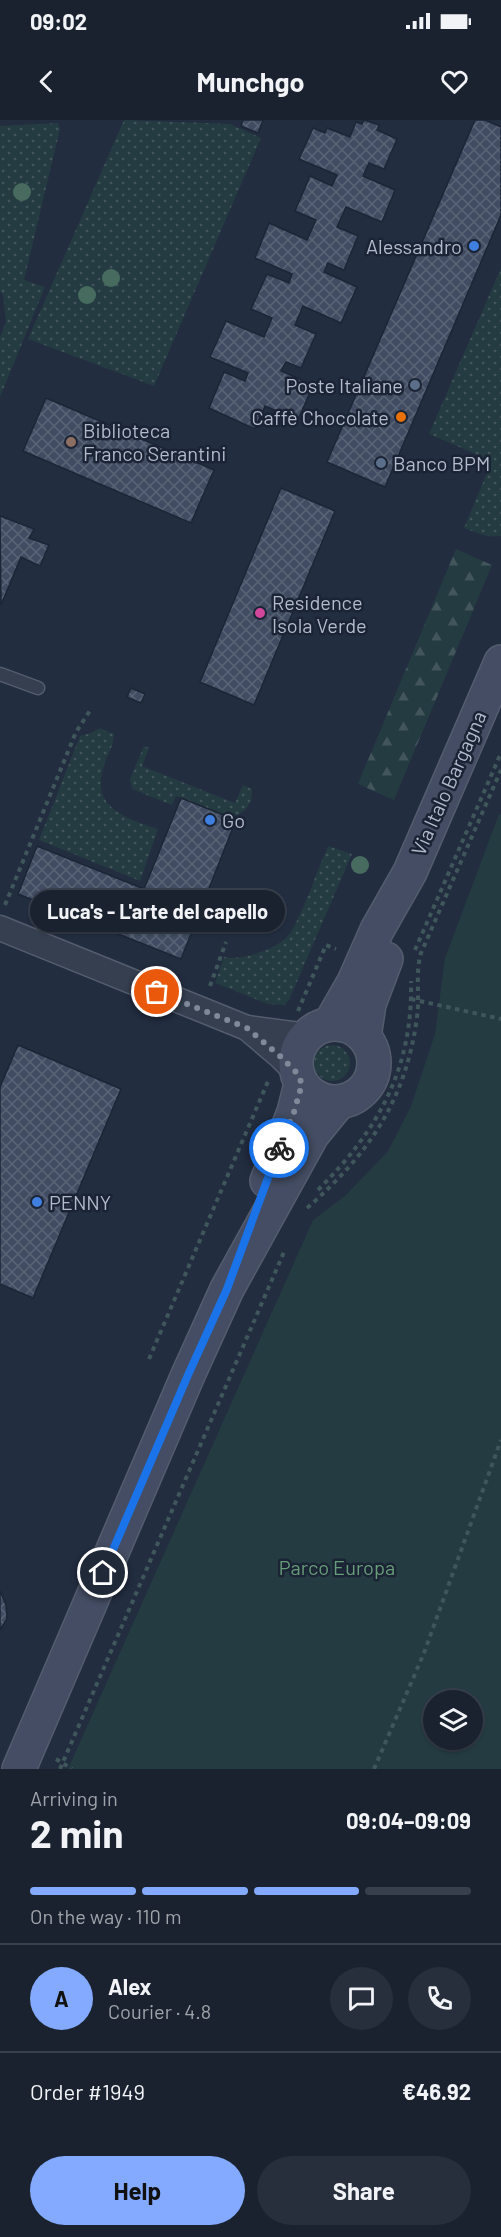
<!DOCTYPE html>
<html lang="en">
<head>
<meta charset="utf-8">
<style>
  body { margin:0; font-family:Barlow,sans-serif; background:#272f3c; color:#f1f3f6; height:100vh; display:flex; flex-direction:column; font-size:22px; white-space:nowrap }
  * { box-sizing:border-box; margin:0 }
  p { font-size:20px; color:#9fa4ab }
  .icon { flex:none; width:33px; height:33px; fill:none; stroke:currentColor; stroke-width:2; stroke-linecap:round; stroke-linejoin:round }
  .map { position:relative; height:1649px; overflow:hidden }
  .side { display:flex; flex-direction:column; background:#1a2230; flex:1 }
  .side>* { flex:none }
  .controls { position:absolute; left:423px; top:1570px; display:grid; gap:12px }
  .controls a { display:grid; place-items:center; width:60px; height:60px; border-radius:50%; background:#1a2230; box-shadow:0 2px 4px #0004,0 0 0 2px #383f4c; font-size:30px }
  .pin { position:absolute; display:grid; place-items:center; width:51px; height:51px; color:#fff; margin:-26px; border:3px solid #fff; border-radius:50%; box-shadow:0 2px 6px #0007 }
  .courier { position:absolute; display:grid; place-items:center; width:60px; height:60px; margin:-30px; border:4px solid #1a73e8; border-radius:50%; background:#fff; color:#222; box-shadow:0 2px 8px #0007 }
  .bubble { position:absolute; height:42px; border-radius:21px; background:#1a2230; box-shadow:0 2px 4px #0004,0 0 0 2px #383f4c; font-size:20px; font-weight:700; line-height:42px; text-align:center }
  .head em { font-style:normal; font-weight:700 }
  .head div { display:flex; flex-direction:column-reverse }
  .head { display:flex; align-items:center; justify-content:space-between; height:102px; padding:0 30px }
  h1 { font-size:39px; font-weight:700; line-height:45px }
  .bar { display:grid; grid-template-columns:repeat(4,1fr); gap:9px 6px; align-content:center; height:72px; padding:0 30px }
  .bar i { height:8px; border-radius:4px; background:#383f4c }
  .bar .active { background:#83aaff }
  .bar p { grid-column:span 4 }
  .line { display:flex; align-items:center; gap:15px; padding:0 30px; border-top:2px solid #383f4c }
  .line div { flex:1 }
  .round { display:grid; place-items:center; flex:none; width:63px; height:63px; border-radius:32px; background:#272f3c }
  .button { display:flex; gap:12px; margin-top:auto; padding:12px 30px }
  .button a { flex:1; height:69px; border-radius:36px; background:#83aaff; color:#111; font-size:24px; font-weight:700; line-height:69px; text-align:center }
  .button a+a { background:#272f3c; color:#f1f3f6 }
  .status { display:flex; justify-content:space-between; align-items:center; height:42px; padding:0 30px; background:#1a2230; direction:ltr }
  .status svg { height:16px; fill:currentColor }
  header { display:flex; justify-content:space-between; align-items:center; height:78px; padding:0 30px; background:#1a2230; font-size:27px; font-weight:700 }
  .map>svg:first-child { display:block }
  .grass { fill:url(#grass-dots) }
  .forest { fill:url(#forest-firs) }
  .green { fill:#243b41; fill-rule:evenodd }
  .building { fill:url(#building-cross-hatch); stroke:#1d2637; stroke-width:1.5 }
  .lines { fill:none; stroke-linecap:round; stroke-linejoin:round }
  .lane-casing { stroke:#545d6e; stroke-width:15 }
  .street-casing { stroke:#545d6e; stroke-width:27 }
  .secondary-casing { stroke:#545d6e; stroke-width:36 }
  .path { stroke:#3f575b; stroke-width:4; stroke-dasharray:4.5 4.5; stroke-linecap:butt }
  .lane { stroke:#363f50; stroke-width:12 }
  .street { stroke:#363f50; stroke-width:24 }
  .secondary { stroke:#444d63; stroke-width:33 }
  .tree { fill:#486b5f }
  .done { stroke:#80899a; stroke-width:6; stroke-dasharray:0 10.8 }
  .route { stroke:#1a73e8; stroke-width:8 }
  .shop-dot { fill:#3f7fe0; stroke:#1b2435; stroke-width:2 }
  .service-dot { fill:#5c6f8a; stroke:#1b2435; stroke-width:2 }
  .food-dot { fill:#e8710a; stroke:#1b2435; stroke-width:2 }
  .education-dot { fill:#8d6e63; stroke:#1b2435; stroke-width:2 }
  .hotel-dot { fill:#d1479c; stroke:#1b2435; stroke-width:2 }
  .labels { text-anchor:middle; dominant-baseline:central; stroke-width:5; stroke-linejoin:round; paint-order:stroke }
  .poi-label { font-size:20px; fill:#b2bacb; stroke:#1b2435; text-anchor:start }
  .street-label { font-size:20px; fill:#b2bacb; stroke:#1b2435 }
  .park-label { font-size:20px; fill:#679d78; stroke:#1b2435 }
</style>
</head>
<body>
<div class="status"><b>09:02</b><svg viewBox="0 0 49 12"><path d="M0 12V9h3v3zM5 12V6h3v6zM10 12V3h3v9zM15 12V0h3v12zM26 1h20v11H26zM47 4h2v5h-2z"/></svg></div>
<header><svg class="icon" aria-label="back" viewBox="0 0 24 24"><path d="M15 5l-7 7 7 7"/></svg>Munchgo<svg class="icon" aria-label="heart" viewBox="0 0 24 24"><path d="M12 20l-8-8c-3-5 5-10 8-4 3-6 11-1 8 4z"/></svg></header>
<div class="map">
<svg width="501" height="1649" viewBox="0 0 501 1649">
  <defs>
    <pattern id="grass-dots" width="8" height="8" patternUnits="userSpaceOnUse" patternTransform="scale(1.5)"><rect width="8" height="8" fill="#243b41"/><path d="M2 2h.1M6 6h.1" fill="none" stroke="#41555b" stroke-width="1.8" stroke-linecap="round"/></pattern>
    <pattern id="forest-firs" width="22" height="20" patternUnits="userSpaceOnUse" patternTransform="scale(1.5)"><rect width="22" height="20" fill="#243b41"/><path d="M5 1l3.5 6h-7zM16 11l3.5 6h-7z" fill="#41555b"/></pattern>
    <pattern id="building-cross-hatch" width="8" height="8" patternUnits="userSpaceOnUse" patternTransform="scale(1.5)"><rect width="8" height="8" fill="#414c62"/><path d="M0 0l8 8M0 8l8-8" fill="none" stroke="#5a6477"/></pattern>
  </defs>
  <rect width="100%" height="100%" fill="#222d40"/>
  <g class="grass">
    <polygon points="124,0 230,4 261,18 154,266 28,219"/>
    <polygon points="58,3 60,9 24,160 45,167 0,277 0,217 6,202 3,175 0,171 0,6"/>
    <path d="M501,148V416C487,418 477,413 464,408L492,341L429,314Z"/>
    <path d="M100,608L114,614C114,627 106,636 103,649C91,689 129,699 158,709L140,761L39,720L80,616L91,613Z"/>
    <path d="M144,626L149,628L142,646L235,683L243,665L252,669C253,684 244,696 228,697L176,676L172,685L132,669L130,659Z"/>
    <path d="M328,726L352,734L289,880L284,885L268,884L215,863L224,837C243,841 281,828 291,812C305,788 317,751 328,726Z"/>
    <circle cx="332" cy="943" r="18"/>
  </g>
  <polygon class="forest" points="456,429 492,445 394,680 358,664"/>
  <path class="green" d="M499,694L501,695V1649H68L313,1100L346,1075L388,1031L411,986L435,914L445,838ZM434,1581H472V1620H434Z"/>
  <g class="building">
    <polygon points="243,0 263,0 258,13 241,6"/>
    <polygon points="364,0 379,5 377,10 397,19 384,49 369,43 363,56 395,70 382,102 346,87 337,107 358,116 344,150 328,143 324,152 357,167 341,203 303,186 295,205 316,214 301,248 286,242 281,251 313,265 298,300 265,286 255,309 209,288 224,252 245,261 248,253 210,237 226,201 264,217 272,198 251,189 267,154 289,163 292,154 255,138 269,103 307,120 316,100 295,91 310,56 332,66 337,55 299,39 313,8 325,13 327,8 350,17 356,2 362,4"/>
    <polygon points="475,0 485,0 501,7 501,95 385,367 327,342"/>
    <polygon points="46,278 214,350 191,403 23,331"/>
    <polygon points="281,368 335,391 254,585 200,562"/>
    <polygon points="0,396 34,409 29,418 49,425 40,446 21,437 1,485"/>
    <polygon points="131,568 145,574 141,583 127,577"/>
    <polygon points="181,678 236,700 181,839 18,774 37,726 144,769"/>
    <polygon points="18,925 121,969 33,1178 0,1164 0,967"/>
    <polygon points="0,1471 6,1485 7,1499 0,1510"/>
  </g>
  <g class="lines">
    <defs>
      <polyline id="lane" points="0,554 38,568"/>
      <g id="street">
        <polyline points="0,808 247,908 307,916"/>
        <polyline points="247,908 280,936 297,953"/>
      </g>
      <g id="secondary">
        <polyline points="330,904 354,862 377,810 410,752 501,542"/>
        <circle cx="335" cy="943" r="39"/>
        <polyline points="364,917 369,884 386,839"/>
        <polyline points="267,1061 294,992 301,964"/>
        <polyline points="19,1649 188,1255 227,1169 312,1015 339,982"/>
      </g>
    </defs>
    <use href="#lane" class="lane-casing"/>
    <use href="#street" class="street-casing"/>
    <use href="#secondary" class="secondary-casing"/>
    <g class="path">
      <polyline points="5,785 76,612 91,589"/>
      <polyline points="415,830 501,633"/>
      <polyline points="210,866 226,822"/>
      <polyline points="411,879 501,899"/>
      <polyline points="298,891 326,825 336,829"/>
      <path d="M318,1070C378,1010 413,949 411,861"/>
      <path d="M307,1088C369,1034 406,980 417,897C420,876 415,853 421,833L501,650"/>
      <polyline points="149,1239 269,959"/>
      <polyline points="56,1639 72,1649"/>
      <polyline points="60,1649 284,1132"/>
      <polyline points="374,1649 424,1533 501,1320"/>
    </g>
    <use href="#lane" class="lane"/>
    <use href="#street" class="street"/>
    <use href="#secondary" class="secondary"/>
  </g>
  <g class="tree">
    <circle cx="22" cy="72" r="9"/>
    <circle cx="111" cy="158" r="9"/>
    <circle cx="87" cy="175" r="9"/>
    <circle cx="360" cy="745" r="9"/>
  </g>
  <g class="lines">
    <polyline class="done" points="157,872 247,908 280,936 297,953 302,964 294,992 279,1028"/>
    <polyline class="route" points="103,1453 188,1255 227,1169 279,1028"/>
  </g>
  <g class="shop-dot">
    <circle cx="474" cy="126" r="6"/>
    <circle cx="210" cy="700" r="6"/>
    <circle cx="37" cy="1082" r="6"/>
  </g>
  <g class="service-dot">
    <circle cx="415" cy="265" r="6"/>
    <circle cx="381" cy="343" r="6"/>
  </g>
  <circle class="food-dot" cx="401" cy="297" r="6"/>
  <circle class="education-dot" cx="71" cy="322" r="6"/>
  <circle class="hotel-dot" cx="260" cy="493" r="6"/>
  <g class="labels">
    <g class="poi-label">
      <text x="462" y="126" text-anchor="end">Alessandro</text>
      <text x="403" y="265" text-anchor="end">Poste Italiane</text>
      <text x="389" y="297" text-anchor="end">Caffè Chocolate</text>
      <text x="83" y="310">Biblioteca<tspan x="83" dy="23">Franco Serantini</tspan></text>
      <text x="393" y="343">Banco BPM</text>
      <text x="272" y="482">Residence<tspan x="272" dy="23">Isola Verde</tspan></text>
      <text x="222" y="700">Go</text>
      <text x="49" y="1082">PENNY</text>
    </g>
    <g class="street-label">
      <text transform="translate(448 663) rotate(-66)">Via Italo Bargagna</text>
    </g>
    <g class="park-label">
      <text x="337" y="1447">Parco Europa</text>
    </g>
  </g>
</svg>
<div class="controls">
<a><svg class="icon" aria-label="layers" viewBox="0 0 24 24"><path d="M12 4l9 5-9 5-9-5zM3 14l9 5 9-5"/></svg></a>
</div>
<div class="pin" style="left:157px;top:872px;background:#ea580c"><svg class="icon" aria-label="bag" viewBox="0 0 24 24"><path d="M5 8h14l-1 12H6zM9 8a3 3 0 0 1 6 0"/></svg></div>
<div class="pin" style="left:103px;top:1453px;background:#1f2937"><svg class="icon" aria-label="home" viewBox="0 0 24 24"><path d="M3 11l9-7 9 7M6 9v11h12V9"/></svg></div>
<div class="courier" style="left:279px;top:1028px"><svg class="icon" aria-label="bike" viewBox="0 0 24 24"><circle cx="6" cy="16" r="4"/><circle cx="18" cy="16" r="4"/><path d="M6 16l4-8h5l3 8M10 8l3 8H6M13 5h3"/></svg></div>
<div class="bubble" style="left:30px;top:770px;width:255px">Luca's - L'arte del capello</div>
</div>
<section class="side">
<div class="head"><div><h1>2 min</h1><p>Arriving in</p></div><em>09:04–09:09</em></div>
<div class="bar"><i class="active"></i><i class="active"></i><i class="active"></i><i></i><p>On the way · 110 m</p></div>
<div class="line" style="height:108px"><b class="round" style="background:#83aaff;color:#111">A</b><div><b>Alex</b><p>Courier · 4.8</p></div><a class="round"><svg class="icon" aria-label="chat" viewBox="0 0 24 24"><path d="M4 5h16v11H9l-5 4z"/></svg></a><a class="round"><svg class="icon" aria-label="phone" viewBox="0 0 24 24"><path d="M5 4h4l2 5-3 2q2 4 5 5l2-3 5 2v4C11 20 4 13 5 4z"/></svg></a></div>
<div class="line" style="height:78px"><div>Order #1949</div><b>€46.92</b></div>
<div class="button"><a>Help</a><a>Share</a></div>
</section>
</body>
</html>
